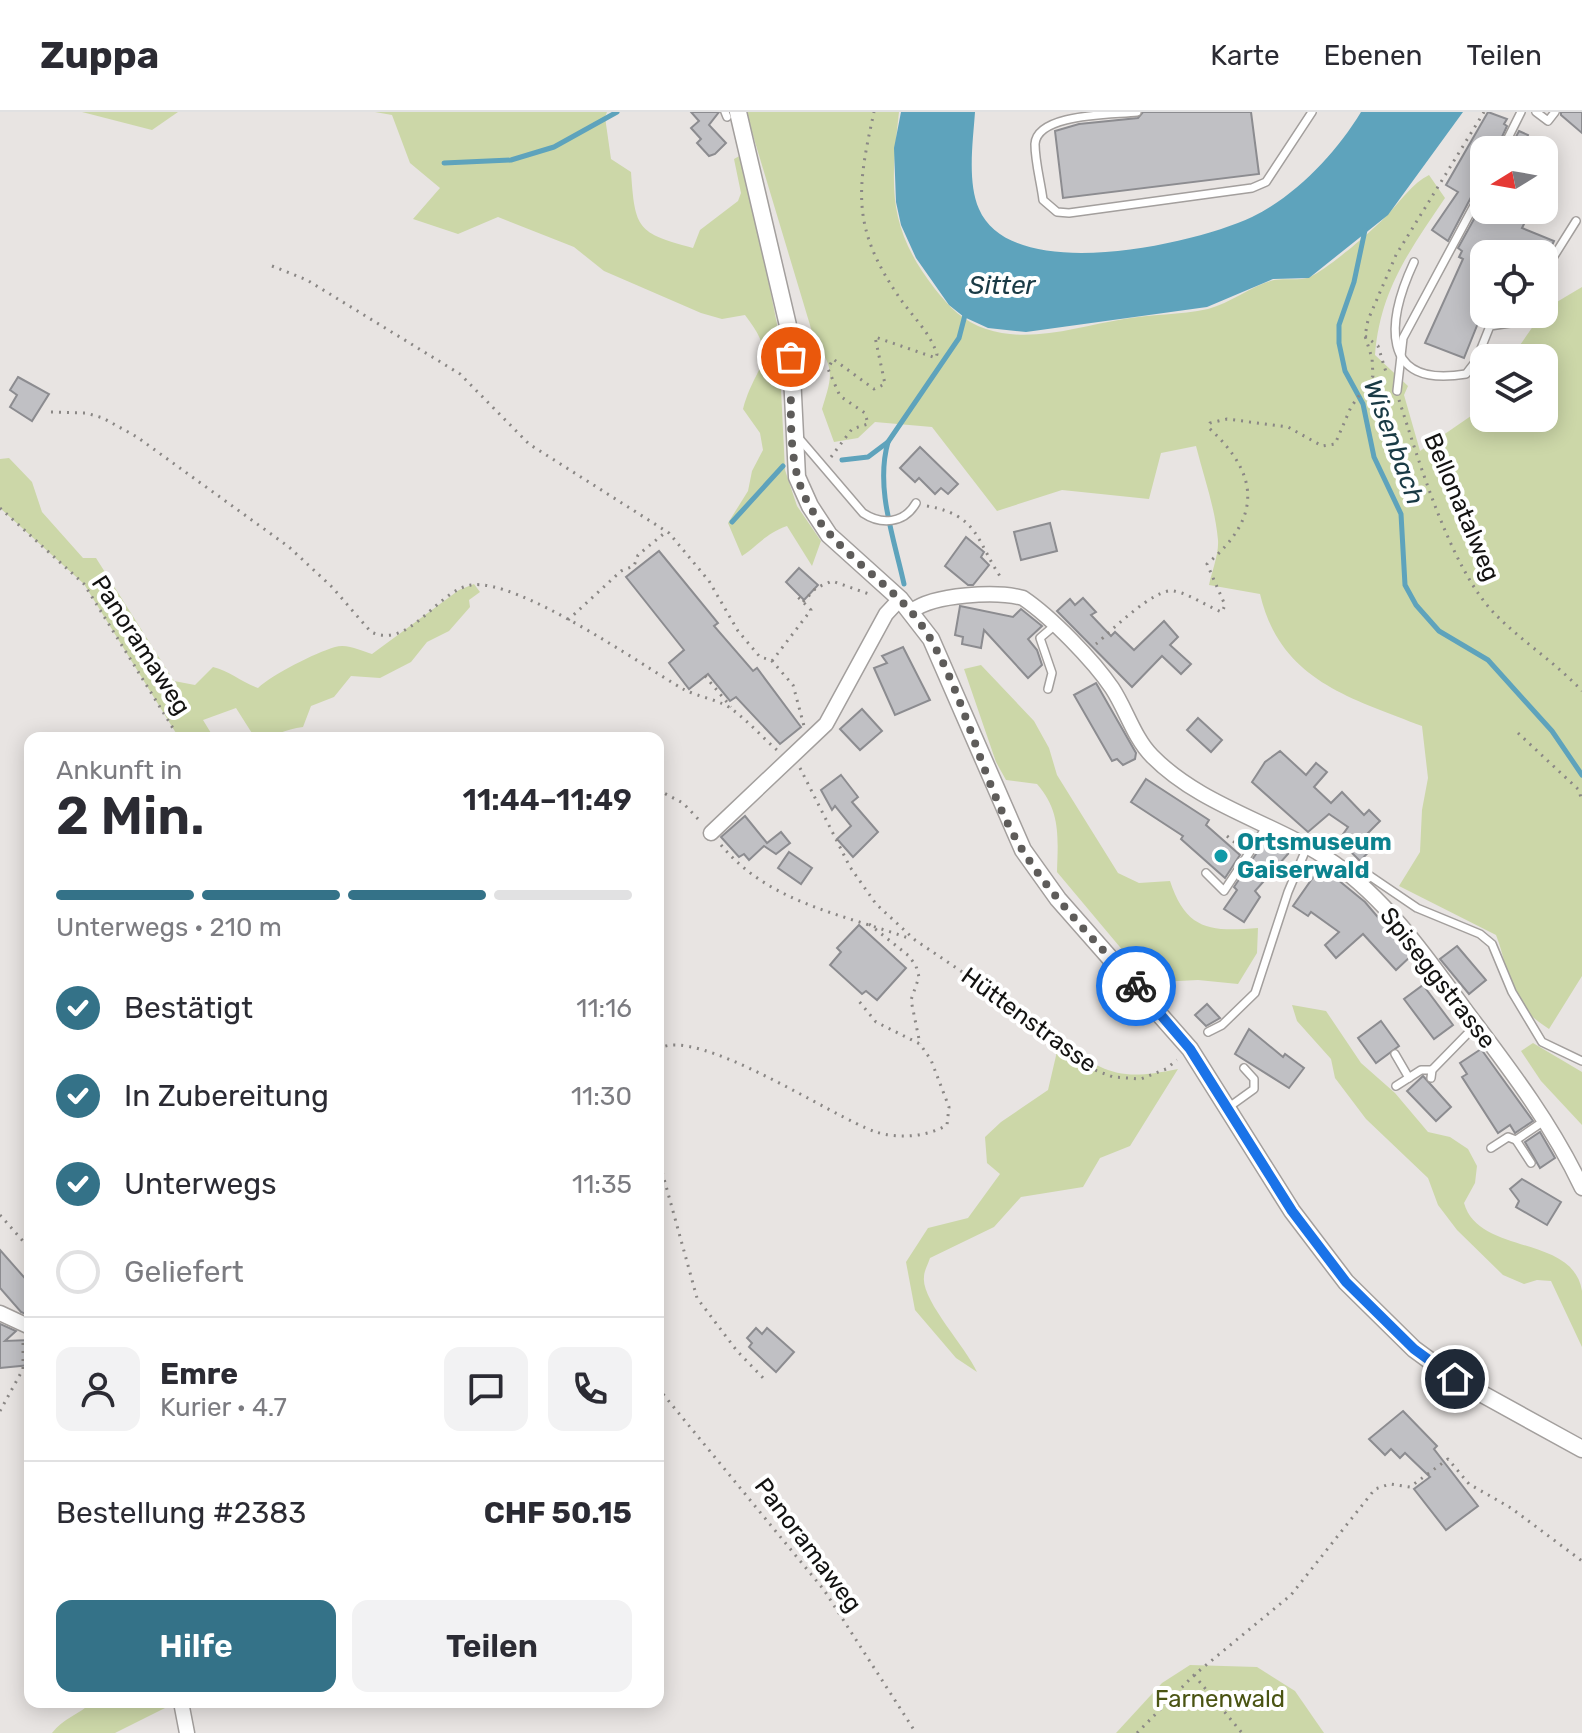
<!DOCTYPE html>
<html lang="de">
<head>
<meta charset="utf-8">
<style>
  body { margin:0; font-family:Rubik,sans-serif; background:#f2f2f3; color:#2b2b33; height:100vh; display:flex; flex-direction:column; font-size:30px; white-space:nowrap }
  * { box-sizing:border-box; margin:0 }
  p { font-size:26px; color:#7c7c81 }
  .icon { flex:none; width:44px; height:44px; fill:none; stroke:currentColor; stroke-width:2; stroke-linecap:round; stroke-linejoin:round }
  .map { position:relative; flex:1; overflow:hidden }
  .panel { position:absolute; left:24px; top:620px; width:640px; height:976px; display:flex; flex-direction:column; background:#fff; border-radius:16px; box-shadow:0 4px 20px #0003 }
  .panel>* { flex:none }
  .needle { width:52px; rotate:259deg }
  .controls { position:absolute; left:1470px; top:24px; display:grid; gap:16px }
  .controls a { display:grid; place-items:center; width:88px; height:88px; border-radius:16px; background:#fff; box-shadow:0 4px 20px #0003; font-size:40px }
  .pin { position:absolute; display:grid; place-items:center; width:68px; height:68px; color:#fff; margin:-34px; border:4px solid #fff; border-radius:50%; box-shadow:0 2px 8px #0007 }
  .courier { position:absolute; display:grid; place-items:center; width:80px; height:80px; margin:-40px; border:6px solid #1a73e8; border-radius:50%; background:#fff; color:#222; box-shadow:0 2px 10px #0007 }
  .summary em { font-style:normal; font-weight:600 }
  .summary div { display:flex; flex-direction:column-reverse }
  .summary { display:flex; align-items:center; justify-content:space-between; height:136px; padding:0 32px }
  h1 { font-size:52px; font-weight:600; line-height:60px }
  .bar { display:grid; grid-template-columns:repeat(4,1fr); gap:12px 8px; align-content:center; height:96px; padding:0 32px }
  .bar i { height:10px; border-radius:6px; background:#e1e1e2 }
  .bar .active { background:#347288 }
  .bar p { grid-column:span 4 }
  .line { display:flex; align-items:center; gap:20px; padding:0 32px; border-top:2px solid #e1e1e2 }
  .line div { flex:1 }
  .round { display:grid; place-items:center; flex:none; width:84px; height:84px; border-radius:16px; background:#f2f2f3 }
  ol { padding:0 32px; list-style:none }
  li { display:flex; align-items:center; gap:24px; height:88px }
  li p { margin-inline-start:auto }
  li .icon { padding:8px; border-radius:50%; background:#347288; color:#fff; stroke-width:4 }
  li:last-child { color:#7c7c81 }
  li i { width:44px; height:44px; border:4px solid #e1e1e2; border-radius:50% }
  .button { display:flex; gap:16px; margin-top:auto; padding:16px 32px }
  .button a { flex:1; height:92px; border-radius:16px; background:#347288; color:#fff; font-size:32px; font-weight:600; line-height:92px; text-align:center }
  .button a+a { background:#f2f2f3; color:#2b2b33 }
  header { display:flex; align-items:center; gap:48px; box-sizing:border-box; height:112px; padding:0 40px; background:#fff; border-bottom:2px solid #e1e1e2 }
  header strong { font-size:38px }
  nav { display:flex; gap:44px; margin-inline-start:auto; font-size:28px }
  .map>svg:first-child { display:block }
  .green { fill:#ccd7a8 }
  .water { fill:#5ea3bc }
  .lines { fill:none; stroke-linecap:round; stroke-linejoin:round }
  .stream { stroke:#5ea3bc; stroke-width:5 }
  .building { fill:#c0c0c4; stroke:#8c8c90; stroke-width:2 }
  .service-casing { stroke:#a39f9d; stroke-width:10 }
  .minor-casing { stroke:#a39f9d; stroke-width:17 }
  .tertiary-casing { stroke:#a39f9d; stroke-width:19 }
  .path { stroke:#8a8785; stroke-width:3; stroke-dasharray:2 6; stroke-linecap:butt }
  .service { stroke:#fff; stroke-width:7 }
  .minor { stroke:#fff; stroke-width:14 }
  .tertiary { stroke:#fff; stroke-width:16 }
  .done { stroke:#5e5c5a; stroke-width:8; stroke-dasharray:0 14.4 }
  .route { stroke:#1a73e8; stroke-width:10 }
  .culture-dot { fill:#0f9aa8; stroke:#fff; stroke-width:3 }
  .labels { text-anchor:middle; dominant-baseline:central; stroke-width:8; stroke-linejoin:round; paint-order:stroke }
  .street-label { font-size:24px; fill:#131211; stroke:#fff }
  .culture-label { font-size:24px; font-weight:bold; fill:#0d838f; stroke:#fff; text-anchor:start }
  .park-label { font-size:24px; fill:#4a5413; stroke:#fff }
  .water-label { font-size:26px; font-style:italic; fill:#193a45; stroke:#fff }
</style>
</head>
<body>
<header>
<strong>Zuppa</strong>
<nav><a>Karte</a><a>Ebenen</a><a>Teilen</a></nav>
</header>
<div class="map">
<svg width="1582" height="1621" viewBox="0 0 1582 1621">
  <rect width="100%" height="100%" fill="#e8e4e2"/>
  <g class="green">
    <polygon points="82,0 178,0 152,18"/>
    <path d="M375,0H607L605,5L611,47L631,60C635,117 637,121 693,136L700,118L738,89L741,81L734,47L743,42L778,217L785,358L797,394L821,429L812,454L787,414C765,422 760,432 742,444L728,411L748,379L752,359L763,338L760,321L743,297C756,249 781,250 745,203L722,207L701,201L604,159L574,135L498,105L458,122L413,107L440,76L410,51L392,3Z"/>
    <path d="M746,0H899C891,73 886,114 935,177C949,195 964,210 986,217C1030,232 1080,214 1124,207C1151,202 1180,203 1208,197C1231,191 1251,174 1274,168C1285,166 1300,169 1310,165C1329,156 1376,116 1390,100C1403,86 1412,72 1429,63L1445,86C1410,138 1380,178 1375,243L1408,274L1404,283L1420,339L1484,295V306H1544V246H1511L1545,197L1582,175V864L1549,917C1496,881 1516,875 1496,823L1399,774L1420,740L1422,698L1428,666L1422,614C1347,585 1280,567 1260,482L1209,473C1212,459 1219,442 1218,428C1215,395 1204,366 1196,334L1161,341L1149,387L1062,378L997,399L932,315L875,310L858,326L834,330L822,297C830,270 837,256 816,233Z"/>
    <path d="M9,346L32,370L42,400L83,446H96L174,569L195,573L213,555C230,559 241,570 258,576C273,562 315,541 335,535C347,531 362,539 372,542L459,478L474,472L480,480L469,488L470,495L449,519L427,530L411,550L380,566L351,564L334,585L311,594L303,615C285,617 273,626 255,626L236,596L203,608L214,626H179L84,472L0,396V347Z"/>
    <path d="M981,553L1034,609L1049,636L1057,663L1118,761L1139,771L1170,769C1186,818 1210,820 1258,816L1257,841L1238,872L1198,868L1159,870L1140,859L1057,760C1058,726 1061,699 1037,672L1006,668L996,650L964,557Z"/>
    <path d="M1292,893L1326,899L1361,951L1395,981L1428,1020L1450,1025L1468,1037L1477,1054L1475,1071L1464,1091C1479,1144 1573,1122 1582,1179C1582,1197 1582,1217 1582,1235L1551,1169L1537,1168L1524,1172L1503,1163L1457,1118L1438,1093L1428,1066L1366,1007L1335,966L1331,947L1297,909Z"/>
    <path d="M1059,931C1108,962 1120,969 1178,957L1130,1034L1100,1046L1083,1075L1021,1085L994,1115L930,1146C928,1152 924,1159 924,1165C921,1188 966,1235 977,1260L956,1246L915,1198L906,1150L928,1116L968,1106L1000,1062L987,1051L985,1025L1001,1010L1048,978Z"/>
    <polygon points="1533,931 1582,960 1582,1013 1541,969 1521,939"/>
    <polygon points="1190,1553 1257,1555 1295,1579 1324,1621 1116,1621 1162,1571"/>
    <path d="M92,1590H173V1592L115,1621H52C63,1606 79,1603 92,1590Z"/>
  </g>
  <path class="water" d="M901,0H975C973,29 967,70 979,97C1012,174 1195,132 1252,105C1297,83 1336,41 1361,0H1463L1388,103L1309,166L1273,167L1207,195L1026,220L988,216L964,205L949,193L916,146L901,113L896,90L894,36Z"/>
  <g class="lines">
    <g class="stream">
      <polyline points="444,51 511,48 554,35 617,0"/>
      <polyline points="1365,118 1354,170 1339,213 1339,231 1345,259 1363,292 1374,345 1401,402 1405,473 1416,493 1439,519 1488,548 1552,619 1582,663"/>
      <polyline points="842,348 868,345 888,330"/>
      <polyline points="732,410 783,354"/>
      <path d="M904,472C894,426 875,376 888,330L959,226L965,203"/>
    </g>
  </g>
  <g class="building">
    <polygon points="691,0 719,0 709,13 726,31 715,42 709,44 697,31 701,27 691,16 699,9"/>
    <polygon points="1143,0 1251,0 1259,62 1063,86 1055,19 1079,12 1138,6"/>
    <polygon points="1488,0 1507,7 1504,12 1507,14 1496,38 1484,38 1484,69 1478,72 1448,129 1432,118 1458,80 1446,73"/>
    <polygon points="1561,0 1582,0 1582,21 1561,3"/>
    <polygon points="1519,19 1528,23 1523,38 1509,38"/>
    <polygon points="1484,89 1484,98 1531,98 1522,116 1554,129 1548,142 1484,142 1484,196 1464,246 1425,231 1463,147 1459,145 1462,139 1458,136"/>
    <polygon points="18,265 49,282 32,309 10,295 17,283 10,278"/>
    <polygon points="920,335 958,372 948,382 941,376 935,382 919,366 915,370 900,356"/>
    <polygon points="1050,411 1057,439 1021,448 1014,420"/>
    <polygon points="966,425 984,440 981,445 989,453 973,473 968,473 945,454"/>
    <polygon points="659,439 718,511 714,514 753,559 757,556 801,615 780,632 736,585 730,589 708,562 689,577 669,551 684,538 626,465"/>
    <polygon points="799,456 818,473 804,488 786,470"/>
    <polygon points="1083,486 1096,500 1091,503 1111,524 1115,520 1134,538 1164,509 1178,525 1170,533 1191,552 1181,562 1162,544 1132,575 1057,499 1070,487 1075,493"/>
    <polygon points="960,494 1013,505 1021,497 1042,514 1028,527 1037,538 1042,553 1028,566 984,518 981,536 962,532 963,525 955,523"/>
    <polygon points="903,535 930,588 895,603 874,556 887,551 882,544"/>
    <polygon points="1096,571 1136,641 1135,647 1123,653 1117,647 1112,649 1074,583"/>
    <polygon points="862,597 882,619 860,638 840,617"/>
    <polygon points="1198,606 1222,628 1211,640 1187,618"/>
    <polygon points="1280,639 1306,663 1316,651 1327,660 1314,675 1331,691 1342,680 1364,703 1369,698 1380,709 1368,721 1378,730 1360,749 1339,728 1348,715 1329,702 1308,720 1252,670 1265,650"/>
    <polygon points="841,663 858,685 852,690 878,720 853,745 837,727 851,714 835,694 832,698 821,678"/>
    <polygon points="1146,667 1209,708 1206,713 1240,743 1225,766 1181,727 1183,724 1131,690"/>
    <polygon points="745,704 767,731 781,720 790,731 776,742 764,734 749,748 744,742 739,745 721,725"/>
    <polygon points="1266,727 1288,742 1255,779 1260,785 1244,810 1224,797 1237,778 1234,775"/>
    <polygon points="789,740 812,756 801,772 778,756"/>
    <polygon points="1321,754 1365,790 1411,844 1396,858 1363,822 1336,846 1325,833 1339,820 1311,800 1308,804 1293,794"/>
    <polygon points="859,813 906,856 877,888 866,879 862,882 830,853 841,840 837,836"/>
    <polygon points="1457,834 1486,868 1469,882 1440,847"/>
    <polygon points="1423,873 1453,913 1434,927 1404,887"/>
    <polygon points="1207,892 1220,906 1206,914 1195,903"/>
    <polygon points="1381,909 1399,934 1376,951 1358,926"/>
    <polygon points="1249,917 1283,945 1285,942 1304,956 1289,976 1235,942"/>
    <polygon points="1481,937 1533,1009 1515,1021 1510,1013 1498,1021 1462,965 1467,962 1460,951"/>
    <polygon points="1423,964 1451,995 1436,1009 1407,979"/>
    <polygon points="1540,1020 1555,1046 1540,1056 1525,1030"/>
    <polygon points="1522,1067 1561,1090 1547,1113 1516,1095 1519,1089 1510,1077"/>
    <polygon points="0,1138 30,1172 30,1204 21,1200 0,1176"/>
    <polygon points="0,1212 16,1219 5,1229 30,1228 30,1253 0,1256"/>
    <polygon points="756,1216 762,1222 767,1216 794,1240 776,1260 749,1235 752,1231 747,1226"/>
    <polygon points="1403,1299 1437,1334 1434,1337 1478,1394 1446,1418 1414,1377 1430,1365 1405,1341 1400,1346 1391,1337 1385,1343 1369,1327"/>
  </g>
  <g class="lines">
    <defs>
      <g id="service">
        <polyline points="725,0 727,5"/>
        <path d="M1137,0C1113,3 1037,1 1035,32C1035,50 1041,71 1043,88L1057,100L1069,101L1252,76L1266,70L1312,0"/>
        <polyline points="1536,0 1548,9 1555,0"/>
        <polyline points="1502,38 1521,0"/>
        <path d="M1414,150C1387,208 1378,277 1466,262L1476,249L1490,214L1510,211L1516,202"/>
        <polyline points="1544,160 1576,109"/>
        <polyline points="1397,279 1403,226 1484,75"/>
        <path d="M798,325L863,401C881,413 904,412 916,391"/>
        <polyline points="1048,577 1052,561 1040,526 1054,514"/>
        <polyline points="1206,761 1224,779 1267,714"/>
        <polyline points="1359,770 1367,762 1417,796 1480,822 1492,832 1512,880 1542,930 1582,949"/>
        <polyline points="1208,920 1222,913 1255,881 1288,780 1307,735"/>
        <polyline points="1395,942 1409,966"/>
        <polyline points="1431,966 1432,958 1476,913"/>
        <polyline points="1396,974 1421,958 1432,958"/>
        <polyline points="1229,995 1254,977 1254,967 1244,956"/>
        <polyline points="1491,1036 1508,1025 1516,1028"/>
        <polyline points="1531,1051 1516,1028 1544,1009"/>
      </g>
      <g id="minor">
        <path d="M912,499C934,482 997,479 1023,486C1051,505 1093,548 1112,576C1126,597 1134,626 1152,644C1202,695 1277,711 1334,751C1388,789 1428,847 1466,899C1509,956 1552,1012 1582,1076"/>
        <polyline points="711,721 826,612 886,502 900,487"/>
        <polyline points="0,1201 30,1215"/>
        <polyline points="181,1590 187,1621"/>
      </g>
      <polyline id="tertiary" points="738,0 790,222 797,365 810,394 829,423 900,487 931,527 1023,738 1058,787 1190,937 1292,1099 1346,1170 1414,1237 1455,1267 1582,1337"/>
    </defs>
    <use href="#service" class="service-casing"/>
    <use href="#minor" class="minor-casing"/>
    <use href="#tertiary" class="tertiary-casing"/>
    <g class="path">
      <polyline points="272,154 307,168 460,262 529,332 669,421 709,469 738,519 760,545 771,548 793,573 804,614"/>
      <polyline points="1365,224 1378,234 1386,260"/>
      <path d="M1399,288C1419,349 1450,455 1494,501C1521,529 1555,550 1582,579"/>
      <path d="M51,300L86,301L103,306L137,325L289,435L332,475L371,520C410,538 436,479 471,473C518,466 640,552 683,577C698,585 721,588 733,598C749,610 763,626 778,639"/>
      <path d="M831,345L852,317L868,312L865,301L840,284L828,257L833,247L874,277L885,272L875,225L936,246L937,242C930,220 911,203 899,185C851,115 857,77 874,0"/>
      <path d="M927,394C980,403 977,432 1002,467"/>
      <polyline points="0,396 84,472 179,626"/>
      <polyline points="803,490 816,476 832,469 869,482"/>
      <polyline points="568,508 621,459 634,454 638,443 667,419"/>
      <path d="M1096,532C1111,519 1155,475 1174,479C1190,482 1206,494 1222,500L1225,493L1207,452C1261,406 1261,364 1209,316L1210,311L1227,307L1288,315L1322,334L1335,332L1351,295L1373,264L1372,246L1365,224L1368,208L1396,143L1484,0"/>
      <polyline points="772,549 811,498 795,482"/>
      <polyline points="705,564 731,595"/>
      <polyline points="1518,621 1579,678 1582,690"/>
      <polyline points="800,656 850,755 876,792 915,828 992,880 1087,955 1113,965 1141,967 1166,957 1177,948"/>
      <polyline points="658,678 683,691 700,709"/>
      <polyline points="1227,724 1240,735"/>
      <path d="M721,733C770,792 843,802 911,827"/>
      <polyline points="869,812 909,844 916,854 919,865 911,888 920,932"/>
      <path d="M658,937C697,913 832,1005 876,1020C898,1027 927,1025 947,1013L949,995L931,948L920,932L876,910L858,888"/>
      <polyline points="658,1045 697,1186 737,1239 766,1269"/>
      <polyline points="0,1103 30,1137"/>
      <polyline points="658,1276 824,1478 916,1621"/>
      <polyline points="0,1299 23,1257 23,1229"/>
      <polyline points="1194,1563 1242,1621"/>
      <polyline points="1137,1621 1194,1563 1291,1483 1375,1377 1390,1372 1410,1375 1448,1347 1469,1372 1511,1396 1582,1449"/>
    </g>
    <use href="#service" class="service"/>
    <use href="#minor" class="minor"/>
    <use href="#tertiary" class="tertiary"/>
  </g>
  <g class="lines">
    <path class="done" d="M791,245C792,289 786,343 804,383C832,445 899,470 931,528C969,594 982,673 1023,739C1054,788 1097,831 1136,874"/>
    <polyline class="route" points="1136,874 1190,937 1292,1099 1346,1170 1414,1237 1455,1267"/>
  </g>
  <circle class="culture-dot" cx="1221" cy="744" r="8"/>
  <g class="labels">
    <g class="street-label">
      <text transform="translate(1462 395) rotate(67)">Bellonatalweg</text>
      <text transform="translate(141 533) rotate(57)">Panoramaweg</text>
      <text transform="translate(1438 866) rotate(52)">Spiseggstrasse</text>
      <text transform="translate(1029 908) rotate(36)">Hüttenstrasse</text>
      <text transform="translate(808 1433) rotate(53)">Panoramaweg</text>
    </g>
    <g class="culture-label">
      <text x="1237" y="730">Ortsmuseum<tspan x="1237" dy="28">Gaiserwald</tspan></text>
    </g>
    <g class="park-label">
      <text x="1220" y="1587">Farnenwald</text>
    </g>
    <g class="water-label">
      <text x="1002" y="173">Sitter</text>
      <text transform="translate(1394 330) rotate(70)">Wisenbach</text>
    </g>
  </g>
</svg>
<div class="controls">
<a><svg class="needle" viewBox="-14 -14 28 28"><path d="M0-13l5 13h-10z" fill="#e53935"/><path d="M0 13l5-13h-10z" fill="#7c7c81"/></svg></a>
<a><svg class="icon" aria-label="locate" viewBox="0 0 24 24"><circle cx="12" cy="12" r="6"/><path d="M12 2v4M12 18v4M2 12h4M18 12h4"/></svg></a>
<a><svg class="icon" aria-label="layers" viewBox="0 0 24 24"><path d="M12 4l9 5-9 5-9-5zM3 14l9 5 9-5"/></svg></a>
</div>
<div class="pin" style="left:791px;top:245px;background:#ea580c"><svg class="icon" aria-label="bag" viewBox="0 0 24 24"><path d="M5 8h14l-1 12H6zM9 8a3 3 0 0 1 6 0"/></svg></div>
<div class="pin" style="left:1455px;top:1267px;background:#1f2937"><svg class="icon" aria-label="home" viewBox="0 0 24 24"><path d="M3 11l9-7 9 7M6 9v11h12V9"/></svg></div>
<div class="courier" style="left:1136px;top:874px"><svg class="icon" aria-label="bike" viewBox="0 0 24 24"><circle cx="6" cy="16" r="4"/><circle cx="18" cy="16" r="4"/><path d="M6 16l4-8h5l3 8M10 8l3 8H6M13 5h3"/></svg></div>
<section class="panel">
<div class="summary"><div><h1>2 Min.</h1><p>Ankunft in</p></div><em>11:44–11:49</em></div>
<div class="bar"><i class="active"></i><i class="active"></i><i class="active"></i><i></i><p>Unterwegs · 210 m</p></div>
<ol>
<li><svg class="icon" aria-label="check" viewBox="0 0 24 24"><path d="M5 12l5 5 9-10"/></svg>Bestätigt<p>11:16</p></li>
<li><svg class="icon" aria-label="check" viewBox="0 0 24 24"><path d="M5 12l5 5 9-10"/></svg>In Zubereitung<p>11:30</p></li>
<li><svg class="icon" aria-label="check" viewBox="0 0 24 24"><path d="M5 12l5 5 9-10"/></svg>Unterwegs<p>11:35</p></li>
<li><i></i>Geliefert</li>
</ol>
<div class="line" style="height:144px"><a class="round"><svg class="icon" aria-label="person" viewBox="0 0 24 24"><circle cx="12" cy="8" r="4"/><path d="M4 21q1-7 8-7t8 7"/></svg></a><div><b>Emre</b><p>Kurier · 4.7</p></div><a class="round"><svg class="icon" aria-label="chat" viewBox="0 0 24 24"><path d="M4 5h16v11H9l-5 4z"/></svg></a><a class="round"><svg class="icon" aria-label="phone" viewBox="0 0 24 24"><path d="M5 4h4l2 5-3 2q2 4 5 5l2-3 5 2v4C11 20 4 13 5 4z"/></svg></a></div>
<div class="line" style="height:104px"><div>Bestellung #2383</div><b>CHF 50.15</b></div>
<div class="button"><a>Hilfe</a><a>Teilen</a></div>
</section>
</div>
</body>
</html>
